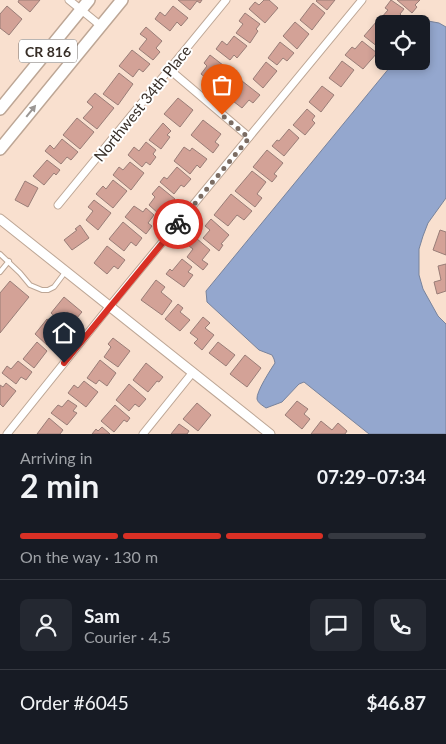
<!DOCTYPE html>
<html lang="en">
<head>
<meta charset="utf-8">
<style>
  body { margin:0; font-family:Lato,sans-serif; background:#242831; color:#f1f3f6; height:100vh; display:flex; flex-direction:column; font-size:19px; white-space:nowrap }
  * { box-sizing:border-box; margin:0 }
  p { font-size:16px; color:#9ea1a6 }
  .icon { flex:none; width:28px; height:28px; fill:none; stroke:currentColor; stroke-width:2; stroke-linecap:round; stroke-linejoin:round }
  .map { position:relative; height:434px; overflow:hidden }
  .panel { display:flex; flex-direction:column; background:#171b24; flex:1 }
  .panel>* { flex:none }
  .fabs { position:absolute; left:375px; top:15px; display:grid; gap:10px }
  .fabs a { display:grid; place-items:center; width:55px; height:55px; border-radius:8px; background:#171b24; box-shadow:0 2px 8px #0003; font-size:25px }
  .pin { position:absolute; display:grid; place-items:center; width:42px; height:42px; color:#fff; margin:-51px -21px; border-radius:50% 50% 50% 0; rotate:-45deg; box-shadow:0 0 5px #0007 }
  .pin .icon { rotate:45deg }
  .courier { position:absolute; display:grid; place-items:center; width:50px; height:50px; margin:-25px; border:4px solid #d93025; border-radius:50%; background:#fff; color:#222; box-shadow:0 1px 6px #0007 }
  .headline em { font-style:normal; font-weight:700 }
  .headline div { display:flex; flex-direction:column-reverse }
  .headline { display:flex; align-items:center; justify-content:space-between; height:85px; padding:0 20px }
  h1 { font-size:32px; font-weight:700; line-height:38px }
  .bar { display:grid; grid-template-columns:repeat(4,1fr); gap:8px 5px; align-content:center; height:60px; padding:0 20px }
  .bar i { height:6px; border-radius:4px; background:#363941 }
  .bar .current { background:#d93025 }
  .bar p { grid-column:span 4 }
  .line { display:flex; align-items:center; gap:12px; padding:0 20px; border-top:1px solid #363941 }
  .line div { flex:1 }
  .round { display:grid; place-items:center; flex:none; width:52px; height:52px; border-radius:8px; background:#242831 }
  .map>svg:first-child { display:block }
  .water { fill:#94a7ce; stroke:#78839c }
  .building { fill:#d3a297; stroke:#997d77 }
  .lines { fill:none; stroke-linecap:round; stroke-linejoin:round }
  .service-casing { stroke:#bda695; stroke-width:6 }
  .minor-casing { stroke:#bda695; stroke-width:9 }
  .tertiary-casing { stroke:#bda695; stroke-width:11 }
  .primary-casing { stroke:#bda695; stroke-width:14 }
  .service { stroke:#fff; stroke-width:4 }
  .minor { stroke:#fff; stroke-width:7 }
  .tertiary { stroke:#fff; stroke-width:9 }
  .primary { stroke:#fff; stroke-width:11 }
  .oneway { fill:#9b9693 }
  .done { stroke:#7b6c62; stroke-width:5; stroke-dasharray:0 9 }
  .route { stroke:#d93025; stroke-width:6 }
  .labels { text-anchor:middle; dominant-baseline:central; stroke-width:4; stroke-linejoin:round; paint-order:stroke }
  .shield { fill:#fff; stroke:#736d68; stroke-width:1 }
  .shield-label { font-size:14px; font-weight:bold; fill:#372e27 }
  .street-label { font-size:15px; fill:#372e27; stroke:#fff }
</style>
</head>
<body>
<div class="map">
<svg width="446" height="434" viewBox="0 0 446 434">
  <rect width="100%" height="100%" fill="#f9e0cf"/>
  <path class="water" d="M428,21L439,23L446,27V198L428,223L423,236L419,249V275L423,289L438,316L446,324V434H369L304,382L299,384L282,402L266,408C262,405 258,403 257,399C256,392 271,369 275,363L274,359L272,355L259,350L207,302L206,291L395,61H421V29Z"/>
  <g class="building">
    <polygon points="19,0 40,0 30,12 18,2"/>
    <polygon points="178,0 202,0 200,3 197,1 190,10"/>
    <polygon points="264,0 269,0 278,8 265,23 249,9 255,2 259,5"/>
    <polygon points="317,0 335,0 327,10 316,1"/>
    <polygon points="391,0 404,9 400,14 403,17 397,24 393,22 392,24 387,24 381,18 388,10 385,8"/>
    <polygon points="397,0 420,0 415,5 417,7 412,13"/>
    <polygon points="313,3 325,13 312,30 300,20"/>
    <polygon points="7,6 22,19 9,35 0,28 0,14"/>
    <polygon points="173,6 188,18 181,26 177,22 170,31 155,19 160,12 165,16"/>
    <polygon points="245,13 260,24 256,29 258,31 250,43 236,33 243,24 239,21"/>
    <polygon points="377,21 384,26 384,40 378,47 364,36"/>
    <polygon points="295,22 309,34 297,49 283,36"/>
    <polygon points="146,27 162,41 156,48 160,52 153,60 139,49 147,39 140,34"/>
    <polygon points="234,36 247,46 237,58 234,55 230,60 216,49 222,41 227,45"/>
    <polygon points="362,41 377,53 363,69 345,55 352,47 355,49"/>
    <polygon points="280,42 294,53 287,61 283,58 277,65 268,58"/>
    <polygon points="132,50 150,64 143,72 139,69 133,77 119,66"/>
    <polygon points="210,55 228,69 215,85 201,74 207,66 204,63"/>
    <polygon points="342,61 354,70 341,87 329,78"/>
    <polygon points="266,62 277,71 263,88 253,79"/>
    <polygon points="119,73 133,84 118,105 103,94"/>
    <polygon points="242,81 260,95 253,103 249,100 242,108 229,98"/>
    <polygon points="322,86 334,95 321,112 309,102"/>
    <polygon points="95,93 114,108 97,129 83,118 93,107 87,102"/>
    <polygon points="178,98 193,110 180,127 164,114"/>
    <polygon points="307,109 315,116 312,120 315,123 305,135 293,125"/>
    <polygon points="77,118 94,132 80,149 63,135"/>
    <polygon points="203,120 221,134 215,142 219,145 213,153 191,135"/>
    <polygon points="163,123 171,131 167,135 170,137 161,149 149,140"/>
    <polygon points="289,129 299,138 284,156 272,146 277,140 279,141"/>
    <polygon points="62,139 78,152 71,160 67,157 61,164 45,151 50,145 54,149"/>
    <polygon points="146,142 156,150 153,154 156,157 150,165 146,162 142,167 128,155 134,147 139,151"/>
    <polygon points="184,147 190,151 192,148 207,159 200,168 197,165 190,174 174,161"/>
    <polygon points="267,150 283,163 274,174 277,176 272,182 253,167"/>
    <polygon points="47,160 60,170 56,175 54,173 44,185 33,176"/>
    <polygon points="130,162 144,173 131,190 113,175 119,167 123,170"/>
    <polygon points="177,167 191,179 184,187 181,185 174,194 160,182 164,177 167,179"/>
    <polygon points="252,171 266,182 257,194 262,198 255,207 235,191"/>
    <polygon points="113,180 127,191 113,208 96,194 103,186 106,189"/>
    <polygon points="25,181 38,188 28,207 15,200"/>
    <polygon points="159,186 175,199 171,204 169,202 159,214 149,205 155,197 152,194"/>
    <polygon points="231,194 252,211 244,220 237,215 228,226 214,215"/>
    <polygon points="94,200 111,213 98,230 86,220 93,211 88,207"/>
    <polygon points="134,206 143,212 146,208 154,215 148,223 152,226 146,234 125,217"/>
    <polygon points="211,219 229,235 221,244 223,245 219,251 203,238 210,230 205,226"/>
    <polygon points="123,222 142,238 136,246 131,242 124,251 109,239"/>
    <polygon points="80,225 89,238 72,250 64,240 77,230 75,229"/>
    <polygon points="440,230 446,232 446,255 433,250"/>
    <polygon points="196,238 210,250 202,260 208,264 203,270 187,257 193,249 189,246"/>
    <polygon points="107,246 125,260 118,269 114,266 107,274 94,263"/>
    <polygon points="182,259 192,267 188,272 193,275 184,287 166,274 170,269 172,271"/>
    <polygon points="446,264 446,291 437,294 434,282 441,280 438,266"/>
    <polygon points="156,280 165,287 161,292 172,301 162,315 141,300"/>
    <polygon points="10,281 29,297 0,333 0,293"/>
    <polygon points="64,297 82,312 76,319 67,312 60,321 51,313"/>
    <polygon points="178,304 183,308 180,312 190,320 180,331 165,319"/>
    <polygon points="203,317 210,323 205,328 214,335 202,350 194,343 198,339 190,333"/>
    <polygon points="47,319 64,333 57,341 53,338 47,345 35,334"/>
    <polygon points="113,338 130,351 118,367 104,357 111,347 108,344"/>
    <polygon points="37,342 47,351 34,368 23,359"/>
    <polygon points="218,342 235,355 226,366 209,353"/>
    <polygon points="245,355 261,368 247,387 230,374"/>
    <polygon points="100,360 116,373 107,386 99,380 96,384 87,378"/>
    <polygon points="18,361 32,372 26,380 21,377 16,384 2,373 7,366 11,369"/>
    <polygon points="146,363 163,377 159,382 157,381 148,392 133,380"/>
    <polygon points="84,381 98,392 86,407 68,393 74,385 78,388"/>
    <polygon points="6,383 16,391 3,407 0,404 0,385 3,387"/>
    <polygon points="129,384 146,399 139,407 135,404 129,411 116,400"/>
    <polygon points="68,400 77,406 73,411 77,413 67,425 51,413 58,405 62,407"/>
    <polygon points="297,401 308,409 304,414 310,419 302,429 285,415"/>
    <polygon points="197,403 211,415 198,431 183,419"/>
    <polygon points="115,405 130,418 127,422 124,420 114,432 101,421"/>
    <polygon points="49,418 63,430 60,434 37,434"/>
    <polygon points="321,421 332,430 338,423 347,431 345,434 311,434"/>
    <polygon points="179,424 189,431 187,434 171,434"/>
    <polygon points="102,427 110,434 92,434 96,429 98,431"/>
  </g>
  <g class="lines">
    <defs>
      <g id="service">
        <polyline points="0,254 20,273 30,285 42,290 48,290 54,287 66,271"/>
        <polyline points="0,272 9,261"/>
      </g>
      <g id="minor">
        <polyline points="69,0 101,26"/>
        <polyline points="170,70 249,137"/>
        <polyline points="58,205 226,0"/>
        <polyline points="7,434 109,307 362,0"/>
        <polyline points="143,434 193,372"/>
      </g>
      <polyline id="tertiary" points="0,219 270,434"/>
      <g id="primary">
        <polyline points="0,109 89,0"/>
        <polyline points="0,149 122,0"/>
      </g>
    </defs>
    <use href="#service" class="service-casing"/>
    <use href="#minor" class="minor-casing"/>
    <use href="#tertiary" class="tertiary-casing"/>
    <use href="#primary" class="primary-casing"/>
    <use href="#service" class="service"/>
    <use href="#minor" class="minor"/>
    <use href="#tertiary" class="tertiary"/>
    <use href="#primary" class="primary"/>
  </g>
  <defs><path id="oneway-solid" d="M-6-.8H1V-3.2L6.5 0L1 3.2V.8H-6Z" transform="scale(1.25)"/></defs>
  <use class="oneway" href="#oneway-solid" transform="translate(31 111) rotate(-51)"/>
  <g class="lines">
    <polyline class="done" points="178,224 249,138 222,115"/>
    <polyline class="route" points="64,363 178,224"/>
  </g>
  <g class="labels">
    <rect class="shield" x="19" y="39.5" width="58" height="23" rx="4"/>
    <g class="shield-label">
      <text x="48" y="51">CR 816</text>
    </g>
    <g class="street-label">
      <text transform="translate(142 103) rotate(-51)">Northwest 34th Place</text>
    </g>
  </g>
</svg>
<div class="fabs">
<a><svg class="icon" aria-label="locate" viewBox="0 0 24 24"><circle cx="12" cy="12" r="6"/><path d="M12 2v4M12 18v4M2 12h4M18 12h4"/></svg></a>
</div>
<div class="pin" style="left:222px;top:115px;background:#ea580c"><svg class="icon" aria-label="bag" viewBox="0 0 24 24"><path d="M5 8h14l-1 12H6zM9 8a3 3 0 0 1 6 0"/></svg></div>
<div class="pin" style="left:64px;top:363px;background:#1f2937"><svg class="icon" aria-label="home" viewBox="0 0 24 24"><path d="M3 11l9-7 9 7M6 9v11h12V9"/></svg></div>
<div class="courier" style="left:178px;top:224px"><svg class="icon" aria-label="bike" viewBox="0 0 24 24"><circle cx="6" cy="16" r="4"/><circle cx="18" cy="16" r="4"/><path d="M6 16l4-8h5l3 8M10 8l3 8H6M13 5h3"/></svg></div>
</div>
<section class="panel">
<div class="headline"><div><h1>2 min</h1><p>Arriving in</p></div><em>07:29–07:34</em></div>
<div class="bar"><i class="current"></i><i class="current"></i><i class="current"></i><i></i><p>On the way · 130 m</p></div>
<div class="line" style="height:90px"><a class="round"><svg class="icon" aria-label="person" viewBox="0 0 24 24"><circle cx="12" cy="8" r="4"/><path d="M4 21q1-7 8-7t8 7"/></svg></a><div><b>Sam</b><p>Courier · 4.5</p></div><a class="round"><svg class="icon" aria-label="chat" viewBox="0 0 24 24"><path d="M4 5h16v11H9l-5 4z"/></svg></a><a class="round"><svg class="icon" aria-label="phone" viewBox="0 0 24 24"><path d="M5 4h4l2 5-3 2q2 4 5 5l2-3 5 2v4C11 20 4 13 5 4z"/></svg></a></div>
<div class="line" style="height:65px"><div>Order #6045</div><b>$46.87</b></div>
</section>
</body>
</html>
